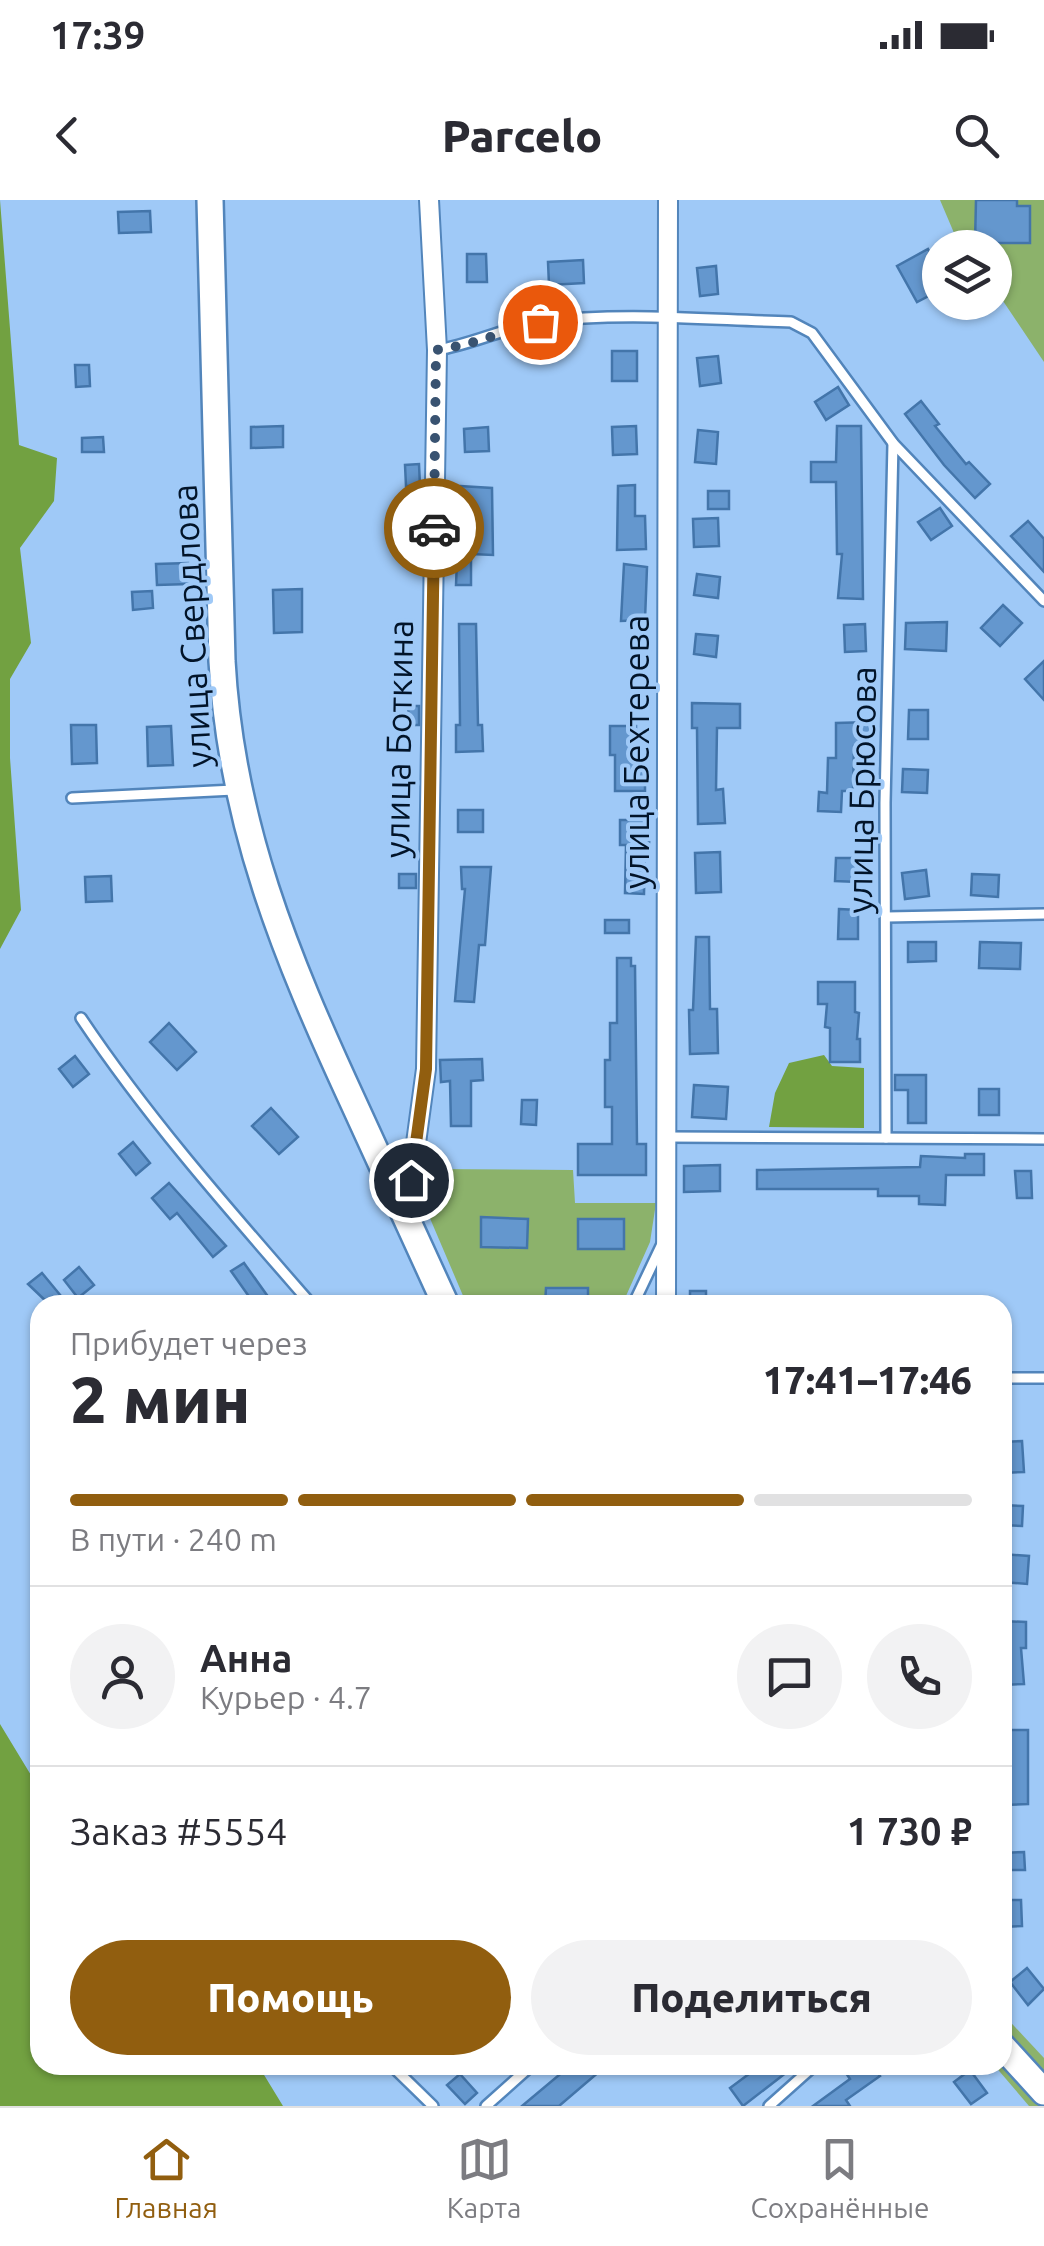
<!DOCTYPE html>
<html lang="ru">
<head>
<meta charset="utf-8">
<style>
  body { margin:0; font-family:Ubuntu,sans-serif; background:#f2f2f3; color:#2b2b33; height:100vh; display:flex; flex-direction:column; font-size:38px; white-space:nowrap }
  * { box-sizing:border-box; margin:0 }
  p { font-size:32px; color:#7c7c81 }
  .icon { flex:none; width:55px; height:55px; fill:none; stroke:currentColor; stroke-width:2; stroke-linecap:round; stroke-linejoin:round }
  .map { position:relative; flex:1; overflow:hidden }
  .panel { position:absolute; left:30px; top:1095px; width:982px; height:780px; display:flex; flex-direction:column; background:#fff; border-radius:30px; box-shadow:0 2px 8px #0004 }
  .panel>* { flex:none }
  .buttons { position:absolute; left:922px; top:30px; display:grid; gap:20px }
  .buttons a { display:grid; place-items:center; width:90px; height:90px; border-radius:50%; background:#fff; box-shadow:0 2px 8px #0004; font-size:50px }
  .pin { position:absolute; display:grid; place-items:center; width:85px; height:85px; color:#fff; margin:-42px; border:5px solid #fff; border-radius:50%; box-shadow:0 2px 10px #0007 }
  .courier { position:absolute; display:grid; place-items:center; width:100px; height:100px; margin:-50px; border:8px solid #915e0f; border-radius:50%; background:#fff; color:#222; box-shadow:0 2px 12px #0007 }
  .headline em { font-style:normal; font-weight:800 }
  .headline div { display:flex; flex-direction:column-reverse }
  .headline { display:flex; align-items:center; justify-content:space-between; height:170px; padding:0 40px }
  h1 { font-size:65px; font-weight:800; line-height:75px }
  .bar { display:grid; grid-template-columns:repeat(4,1fr); gap:15px 10px; align-content:center; height:120px; padding:0 40px }
  .bar i { height:12px; border-radius:8px; background:#e1e1e2 }
  .bar .selected { background:#915e0f }
  .bar p { grid-column:span 4 }
  .line { display:flex; align-items:center; gap:25px; padding:0 40px; border-top:2px solid #e1e1e2 }
  .line div { flex:1 }
  .round { display:grid; place-items:center; flex:none; width:105px; height:105px; border-radius:52px; background:#f2f2f3 }
  .button { display:flex; gap:20px; margin-top:auto; padding:20px 40px }
  .button a { flex:1; height:115px; border-radius:60px; background:#915e0f; color:#fff; font-size:40px; font-weight:800; line-height:115px; text-align:center }
  .button a+a { background:#f2f2f3; color:#2b2b33 }
  .status { display:flex; justify-content:space-between; align-items:center; height:70px; padding:0 50px; background:#fff; direction:ltr }
  .status svg { height:28px; fill:currentColor }
  header { display:flex; justify-content:space-between; align-items:center; height:130px; padding:0 40px; background:#fff; font-size:45px; font-weight:800 }
  .dock { display:flex; justify-content:space-around; align-items:center; height:140px; border-top:2px solid #e1e1e2; background:#fff; font-size:28px; color:#7c7c81 }
  .dock a { display:grid; justify-items:center; gap:5px }
  .dock .selected { color:#915e0f }
  .map>svg:first-child { display:block }
  .green { fill:#8cb26b }
  .forest { fill:#72a141 }
  .building { fill:#6497ce; stroke:#4375aa; stroke-width:2.5 }
  .lines { fill:none; stroke-linecap:round; stroke-linejoin:round }
  .lane-casing { stroke:#5285bb; stroke-width:14 }
  .street-casing { stroke:#5285bb; stroke-width:22 }
  .secondary-casing { stroke:#5285bb; stroke-width:30 }
  .lane { stroke:#fff; stroke-width:9 }
  .street { stroke:#fff; stroke-width:18 }
  .secondary { stroke:#fff; stroke-width:25 }
  .done { stroke:#395371; stroke-width:10; stroke-dasharray:0 18 }
  .route { stroke:#915e0f; stroke-width:12 }
  .labels { text-anchor:middle; dominant-baseline:central; stroke-width:8; stroke-linejoin:round; paint-order:stroke }
  .street-label { font-size:35px; fill:#021429; stroke:#9fc9f7 }
</style>
</head>
<body>
<div class="status"><b>17:39</b><svg viewBox="0 0 49 12"><path d="M0 12V9h3v3zM5 12V6h3v6zM10 12V3h3v9zM15 12V0h3v12zM26 1h20v11H26zM47 4h2v5h-2z"/></svg></div>
<header><svg class="icon" aria-label="back" viewBox="0 0 24 24"><path d="M15 5l-7 7 7 7"/></svg>Parcelo<svg class="icon" aria-label="search" viewBox="0 0 24 24"><circle cx="10" cy="10" r="6"/><path d="M15 15l6 6"/></svg></header>
<div class="map">
<svg width="1044" height="1906" viewBox="0 0 1044 1906">
  <rect width="100%" height="100%" fill="#9fc9f7"/>
  <g class="green">
    <polygon points="940,0 1044,0 1044,162 1001,98 995,100 995,48 960,47"/>
    <polygon points="431,969 573,970 575,1003 656,1003 650,1042 622,1105 467,1105 429,1016"/>
    <polygon points="1002,1813 1044,1858 1044,1876 1003,1831"/>
    <polygon points="994,1865 1002,1865 1044,1901 1044,1906 1029,1906"/>
  </g>
  <g class="forest">
    <polygon points="0,0 19,245 57,258 54,301 20,348 31,443 10,479 10,558 21,710 0,749"/>
    <polygon points="824,855 832,866 864,868 864,928 769,927 775,893 789,863"/>
    <polygon points="0,1524 40,1590 40,1865 258,1865 283,1906 0,1906"/>
  </g>
  <g class="building">
    <polygon points="976,0 1017,0 1017,6 1030,6 1030,43 975,43"/>
    <polygon points="150,11 151,32 119,33 118,12"/>
    <polygon points="928,49 940,70 940,90 917,102 897,66"/>
    <polygon points="467,54 486,54 487,82 467,82"/>
    <polygon points="583,60 584,83 549,85 548,62"/>
    <polygon points="716,66 718,94 700,96 697,68"/>
    <rect x="612" y="151" width="25" height="30"/>
    <polygon points="718,156 721,183 700,186 697,158"/>
    <polygon points="75,165 89,165 90,186 76,187"/>
    <polygon points="838,187 849,205 826,220 815,202"/>
    <polygon points="921,201 939,224 935,226 966,264 969,262 990,284 975,298 944,265 905,214"/>
    <polygon points="283,226 283,247 251,248 251,227"/>
    <polygon points="636,226 637,254 613,255 612,227"/>
    <polygon points="837,226 861,226 863,399 838,398 842,354 837,354 836,282 811,282 811,262 836,262"/>
    <polygon points="488,227 489,251 465,252 464,229"/>
    <polygon points="698,230 718,232 716,264 695,262"/>
    <polygon points="103,237 104,252 82,252 82,238"/>
    <polygon points="419,264 420,286 406,286 405,265"/>
    <polygon points="635,285 635,316 645,316 646,349 617,350 618,286"/>
    <polygon points="460,286 492,288 493,355 471,354 471,385 456,385"/>
    <rect x="708" y="291" width="21" height="18"/>
    <polygon points="940,308 952,326 931,340 918,322"/>
    <polygon points="718,318 719,346 694,347 693,319"/>
    <polygon points="1028,321 1044,339 1044,372 1011,336"/>
    <polygon points="188,363 189,384 157,385 156,364"/>
    <polygon points="624,364 647,367 645,420 621,421"/>
    <polygon points="697,374 720,377 718,398 694,395"/>
    <polygon points="302,389 302,432 274,433 273,390"/>
    <polygon points="152,391 153,408 133,410 132,392"/>
    <polygon points="1003,405 1022,423 1000,446 981,428"/>
    <polygon points="947,422 946,451 905,449 906,423"/>
    <polygon points="459,424 476,424 478,525 482,525 483,551 456,552 456,525 460,525"/>
    <polygon points="865,424 866,451 845,452 844,425"/>
    <polygon points="696,434 718,436 716,457 694,454"/>
    <polygon points="1044,461 1044,500 1025,479"/>
    <polygon points="692,503 740,504 740,528 717,528 716,590 723,589 725,623 698,624 697,528 692,528"/>
    <polygon points="408,506 419,506 419,525 409,525"/>
    <polygon points="909,510 928,510 928,539 908,539"/>
    <polygon points="872,522 872,546 854,546 853,591 842,591 841,612 818,611 819,592 827,593 828,558 836,558 836,523"/>
    <polygon points="71,525 96,525 97,563 72,564"/>
    <polygon points="171,526 173,565 148,566 147,527"/>
    <polygon points="610,526 636,526 636,571 645,571 645,591 615,591 615,555 610,555"/>
    <polygon points="903,569 928,570 927,593 902,592"/>
    <rect x="458" y="610" width="25" height="22"/>
    <polygon points="620,620 650,620 649,645 645,645 644,694 625,693 626,645 620,645"/>
    <polygon points="720,652 721,692 696,693 695,653"/>
    <polygon points="836,658 858,658 858,682 835,681"/>
    <polygon points="461,667 491,667 485,745 479,745 474,802 455,801 465,689 462,689"/>
    <polygon points="926,670 929,696 905,699 902,673"/>
    <rect x="399" y="674" width="17" height="14"/>
    <polygon points="972,674 999,675 998,697 971,695"/>
    <polygon points="111,676 112,701 86,702 85,677"/>
    <polygon points="839,709 858,710 858,739 838,739"/>
    <rect x="605" y="720" width="24" height="13"/>
    <polygon points="696,737 709,737 710,809 717,809 718,853 690,854 689,810 693,810"/>
    <polygon points="908,742 936,742 936,761 908,762"/>
    <polygon points="980,742 1021,743 1020,769 979,768"/>
    <polygon points="617,758 631,758 631,766 635,766 637,944 646,944 646,975 578,975 578,944 612,944 612,907 605,907 605,860 610,860 610,823 617,823"/>
    <polygon points="818,782 855,782 855,812 859,813 857,839 860,839 860,862 830,862 830,828 825,827 827,804 818,804"/>
    <polygon points="169,823 196,852 177,870 150,842"/>
    <polygon points="75,856 89,874 73,887 59,869"/>
    <polygon points="482,859 483,880 471,881 471,926 451,926 450,881 441,882 440,860"/>
    <polygon points="895,875 926,875 926,923 908,923 908,890 895,890"/>
    <polygon points="694,885 728,887 726,919 692,917"/>
    <rect x="979" y="889" width="20" height="26"/>
    <polygon points="522,900 537,900 536,925 521,924"/>
    <polygon points="271,908 298,937 279,954 252,926"/>
    <polygon points="133,942 150,963 136,975 119,954"/>
    <polygon points="965,954 984,954 984,975 946,975 945,1005 919,1004 919,996 878,996 878,989 757,989 757,970 920,967 921,956 965,958"/>
    <polygon points="720,965 720,991 684,992 684,966"/>
    <polygon points="1015,971 1031,971 1032,998 1017,998"/>
    <polygon points="169,983 226,1046 213,1057 177,1013 170,1019 152,998"/>
    <polygon points="481,1017 528,1019 527,1048 481,1047"/>
    <rect x="578" y="1019" width="46" height="30"/>
    <polygon points="244,1063 274,1105 255,1105 231,1071"/>
    <polygon points="79,1067 94,1085 78,1098 64,1080"/>
    <polygon points="42,1073 61,1096 50,1105 28,1084"/>
    <polygon points="546,1088 588,1088 588,1105 545,1105"/>
    <rect x="690" y="1091" width="16" height="14"/>
    <polygon points="1022,1241 1024,1272 1002,1273 1002,1242"/>
    <polygon points="1002,1305 1023,1306 1022,1326 1002,1325"/>
    <polygon points="1002,1354 1029,1356 1027,1384 1002,1382"/>
    <polygon points="1002,1421 1026,1422 1026,1448 1021,1448 1024,1484 1002,1485"/>
    <polygon points="1002,1530 1028,1530 1028,1604 1002,1605"/>
    <polygon points="1024,1652 1025,1670 1002,1670 1002,1653"/>
    <polygon points="1002,1700 1021,1700 1022,1726 1002,1727"/>
    <polygon points="1027,1768 1044,1789 1028,1805 1010,1782"/>
    <polygon points="571,1865 607,1865 559,1906 522,1906"/>
    <polygon points="761,1865 796,1865 743,1906 730,1888"/>
    <polygon points="858,1865 872,1865 880,1876 846,1900 850,1906 813,1906 850,1879 846,1873"/>
    <polygon points="970,1870 987,1893 971,1904 954,1882"/>
    <polygon points="460,1874 477,1893 465,1904 447,1885"/>
  </g>
  <g class="lines">
    <defs>
      <g id="lane">
        <path d="M437,150C473,144 506,127 542,122C623,111 709,120 791,122L812,133L893,243L1044,401"/>
        <polyline points="72,598 234,590"/>
        <polyline points="887,717 1044,714"/>
        <path d="M81,818C150,921 231,1012 312,1105"/>
        <polyline points="668,937 1044,939"/>
        <polyline points="886,938 885,603 893,243"/>
        <polyline points="633,1105 662,1044"/>
        <polyline points="1002,1178 1044,1178"/>
        <polyline points="391,1865 433,1906"/>
        <polyline points="486,1906 532,1865"/>
        <polyline points="769,1906 815,1865"/>
      </g>
      <g id="street">
        <polyline points="406,1017 426,869 437,150 429,0"/>
        <polyline points="666,1105 668,0"/>
      </g>
      <g id="secondary">
        <path d="M210,0L222,461C231,624 286,757 354,904C384,971 415,1038 446,1105"/>
        <polyline points="1002,1846 1044,1892"/>
      </g>
    </defs>
    <use href="#lane" class="lane-casing"/>
    <use href="#street" class="street-casing"/>
    <use href="#secondary" class="secondary-casing"/>
    <use href="#lane" class="lane"/>
    <use href="#street" class="street"/>
    <use href="#secondary" class="secondary"/>
  </g>
  <g class="lines">
    <polyline class="done" points="434,328 436,150 464,145 540,122"/>
    <polyline class="route" points="411,980 426,869 434,328"/>
  </g>
  <g class="labels">
    <g class="street-label">
      <text transform="translate(191 426) rotate(-93)">улица Свердлова</text>
      <text transform="translate(398 539) rotate(-89)">улица Боткина</text>
      <text transform="translate(636 552) rotate(-90)">улица Бехтерева</text>
      <text transform="translate(861 590) rotate(-89)">улица Брюсова</text>
    </g>
  </g>
</svg>
<div class="buttons">
<a><svg class="icon" aria-label="layers" viewBox="0 0 24 24"><path d="M12 4l9 5-9 5-9-5zM3 14l9 5 9-5"/></svg></a>
</div>
<div class="pin" style="left:540px;top:122px;background:#ea580c"><svg class="icon" aria-label="bag" viewBox="0 0 24 24"><path d="M5 8h14l-1 12H6zM9 8a3 3 0 0 1 6 0"/></svg></div>
<div class="pin" style="left:411px;top:980px;background:#1f2937"><svg class="icon" aria-label="home" viewBox="0 0 24 24"><path d="M3 11l9-7 9 7M6 9v11h12V9"/></svg></div>
<div class="courier" style="left:434px;top:328px"><svg class="icon" aria-label="car" viewBox="0 0 24 24"><path d="M5 17H2v-5l4-1 3-4h7l3 4 3 1v5h-3M9 17h6M6 11h13"/><circle cx="7" cy="17" r="2"/><circle cx="17" cy="17" r="2"/></svg></div>
<section class="panel">
<div class="headline"><div><h1>2 мин</h1><p>Прибудет через</p></div><em>17:41–17:46</em></div>
<div class="bar"><i class="selected"></i><i class="selected"></i><i class="selected"></i><i></i><p>В пути · 240 m</p></div>
<div class="line" style="height:180px"><a class="round"><svg class="icon" aria-label="person" viewBox="0 0 24 24"><circle cx="12" cy="8" r="4"/><path d="M4 21q1-7 8-7t8 7"/></svg></a><div><b>Анна</b><p>Курьер · 4.7</p></div><a class="round"><svg class="icon" aria-label="chat" viewBox="0 0 24 24"><path d="M4 5h16v11H9l-5 4z"/></svg></a><a class="round"><svg class="icon" aria-label="phone" viewBox="0 0 24 24"><path d="M5 4h4l2 5-3 2q2 4 5 5l2-3 5 2v4C11 20 4 13 5 4z"/></svg></a></div>
<div class="line" style="height:130px"><div>Заказ #5554</div><b>1 730 ₽</b></div>
<div class="button"><a>Помощь</a><a>Поделиться</a></div>
</section>
</div>
<nav class="dock">
<a class="selected"><svg class="icon" aria-label="home" viewBox="0 0 24 24"><path d="M3 11l9-7 9 7M6 9v11h12V9"/></svg>Главная</a>
<a><svg class="icon" aria-label="map" viewBox="0 0 24 24"><path d="M3 6l6-2 6 2 6-2v14l-6 2-6-2-6 2zM9 4v14M15 6v14"/></svg>Карта</a>
<a><svg class="icon" aria-label="saved" viewBox="0 0 24 24"><path d="M7 4h10v16l-5-4-5 4z"/></svg>Сохранённые</a>
</nav>
</body>
</html>
